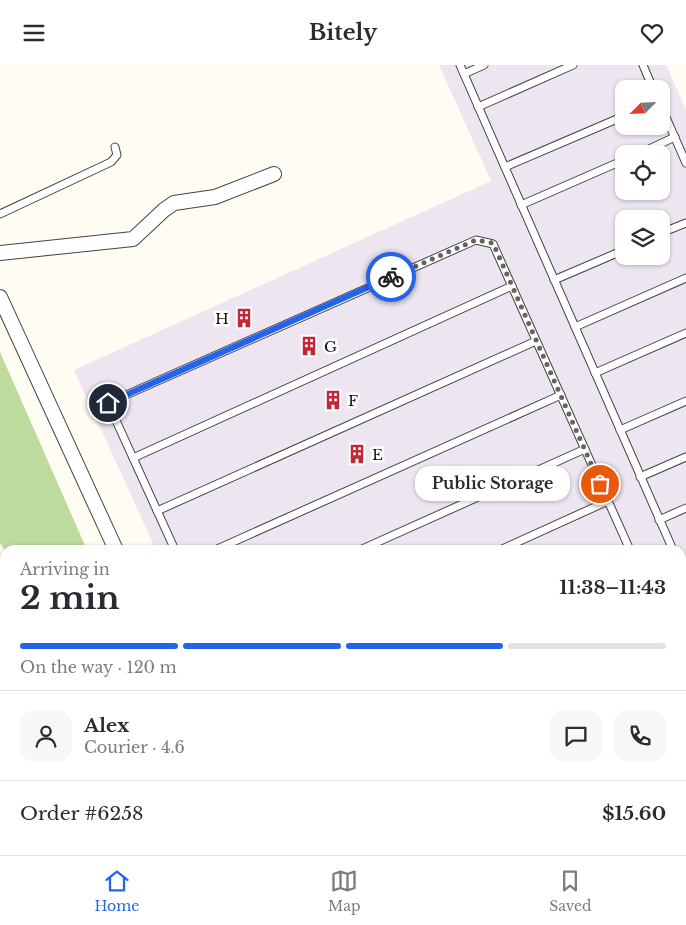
<!DOCTYPE html>
<html lang="en">
<head>
<meta charset="utf-8">
<style>
  body { margin:0; font-family:"Libre Baskerville",serif; background:#f7f7f7; color:#2b2b33; height:100vh; display:flex; flex-direction:column; font-size:19px; white-space:nowrap }
  * { box-sizing:border-box; margin:0 }
  p { font-size:16px; color:#7c7c81 }
  .icon { flex:none; width:28px; height:28px; fill:none; stroke:currentColor; stroke-width:2; stroke-linecap:round; stroke-linejoin:round }
  .map { position:relative; flex:1; overflow:hidden }
  .side { position:absolute; left:0px; top:480px; width:686px; height:310px; display:flex; flex-direction:column; background:#fff; border-radius:15px 15px 0 0; box-shadow:0 1px 4px #0004 }
  .side>* { flex:none }
  .needle { width:32px; rotate:246deg }
  .fabs { position:absolute; left:615px; top:15px; display:grid; gap:10px }
  .fabs a { display:grid; place-items:center; width:55px; height:55px; border-radius:10px; background:#fff; box-shadow:0 1px 4px #0004; font-size:25px }
  .pin { position:absolute; display:grid; place-items:center; width:42px; height:42px; color:#fff; margin:-21px; border:2px solid #fff; border-radius:50%; box-shadow:0 1px 5px #0007 }
  .courier { position:absolute; display:grid; place-items:center; width:50px; height:50px; margin:-25px; border:4px solid #2563eb; border-radius:50%; background:#fff; color:#222; box-shadow:0 1px 6px #0007 }
  .bubble { position:absolute; height:35px; border-radius:15px; background:#fff; box-shadow:0 1px 4px #0004; font-size:16px; font-weight:700; line-height:35px; text-align:center }
  .headline em { font-style:normal; font-weight:700 }
  .headline div { display:flex; flex-direction:column-reverse }
  .headline { display:flex; align-items:center; justify-content:space-between; height:85px; padding:0 20px }
  h1 { font-size:32px; font-weight:700; line-height:38px }
  .bar { display:grid; grid-template-columns:repeat(4,1fr); gap:8px 5px; align-content:center; height:60px; padding:0 20px }
  .bar i { height:6px; border-radius:4px; background:#e1e1e2 }
  .bar .selected { background:#2563eb }
  .bar p { grid-column:span 4 }
  .line { display:flex; align-items:center; gap:12px; padding:0 20px; border-top:1px solid #e1e1e2 }
  .line div { flex:1 }
  .round { display:grid; place-items:center; flex:none; width:52px; height:52px; border-radius:15px; background:#f7f7f7 }
  header { display:flex; justify-content:space-between; align-items:center; height:65px; padding:0 20px; background:#fff; font-size:22px; font-weight:700 }
  .tab-bar { display:flex; justify-content:space-around; align-items:center; height:70px; border-top:1px solid #e1e1e2; background:#fff; font-size:14px; color:#7c7c81 }
  .tab-bar a { display:grid; justify-items:center; gap:2px }
  .tab-bar .selected { color:#2563eb }
  .map>svg:first-child { display:block }
  .industrial { fill:#ede5ef; fill-rule:evenodd }
  .forest { fill:#bddb9c }
  .lines { fill:none; stroke-linecap:round; stroke-linejoin:round }
  .service-casing { stroke:#434343; stroke-width:9 }
  .minor-casing { stroke:#434343; stroke-width:16 }
  .secondary-casing { stroke:#323232; stroke-width:22 }
  .primary-casing { stroke:#212121; stroke-width:25 }
  .service { stroke:#fff; stroke-width:7 }
  .minor { stroke:#fff; stroke-width:14 }
  .secondary { stroke:#fef0af; stroke-width:20 }
  .primary { stroke:#f8cc6b; stroke-width:22 }
  .done { stroke:#646360; stroke-width:5; stroke-dasharray:0 9 }
  .route { stroke:#2563eb; stroke-width:6 }
  .labels { text-anchor:middle; dominant-baseline:central; stroke-width:5; stroke-linejoin:round; paint-order:stroke }
  .poi-label { font-size:15px; fill:#101010; stroke:#fff; text-anchor:start }
</style>
</head>
<body>
<header><svg class="icon" aria-label="menu" viewBox="0 0 24 24"><path d="M4 6h16M4 12h16M4 18h16"/></svg>Bitely<svg class="icon" aria-label="heart" viewBox="0 0 24 24"><path d="M12 20l-8-8c-3-5 5-10 8-4 3-6 11-1 8 4z"/></svg></header>
<div class="map">
<svg width="686" height="790" viewBox="0 0 686 790">
  <rect width="100%" height="100%" fill="#fffcf4"/>
  <path class="industrial" d="M439,0H666L686,45V578L681,579V485H156L74,305L491,116ZM624,24H661V61H624ZM624,89H661V126H624ZM624,154H661V191H624Z"/>
  <g class="forest">
    <polygon points="0,287 87,485 5,485 5,486 0,478"/>
    <polygon points="5,610 5,717 0,719 0,611"/>
  </g>
  <g class="lines">
    <defs>
      <g id="service">
        <polyline points="460,0 673,485"/>
        <polyline points="643,0 653,24"/>
        <polyline points="464,9 484,0"/>
        <polyline points="661,41 686,98"/>
        <polyline points="478,42 573,0"/>
        <polyline points="638,89 675,72"/>
        <polyline points="505,102 624,51"/>
        <polyline points="521,140 624,95"/>
        <polyline points="0,149 111,97 117,90 115,82"/>
        <polyline points="661,168 686,158"/>
        <polyline points="554,215 624,185"/>
        <polyline points="575,262 686,213"/>
        <polyline points="595,308 686,268"/>
        <polyline points="620,365 686,336"/>
        <polyline points="133,393 512,221"/>
        <polyline points="640,412 686,392"/>
        <polyline points="157,446 536,276"/>
        <polyline points="659,455 686,443"/>
        <polyline points="175,485 108,338 476,175 493,179 630,485"/>
        <polyline points="215,485 561,330"/>
        <polyline points="360,485 585,384"/>
        <polyline points="500,485 608,436"/>
        <polyline points="681,505 686,515"/>
        <polyline points="42,785 44,790"/>
        <polyline points="344,785 347,790"/>
        <polyline points="83,790 94,785"/>
        <polyline points="187,790 198,785"/>
        <polyline points="359,790 367,785"/>
      </g>
      <g id="minor">
        <polyline points="0,188 133,174 164,145 174,138 215,132 274,109"/>
        <polyline points="0,232 116,485"/>
      </g>
      <polyline id="secondary" points="0,747 5,745"/>
      <g id="primary">
        <polyline points="681,636 686,633"/>
        <polyline points="453,790 459,785"/>
      </g>
    </defs>
    <use href="#service" class="service-casing"/>
    <use href="#minor" class="minor-casing"/>
    <use href="#secondary" class="secondary-casing"/>
    <use href="#primary" class="primary-casing"/>
    <use href="#service" class="service"/>
    <use href="#minor" class="minor"/>
    <use href="#secondary" class="secondary"/>
    <use href="#primary" class="primary"/>
  </g>
  <g class="lines">
    <polyline class="done" points="391,212 476,175 493,178 600,419"/>
    <polyline class="route" points="108,338 391,212"/>
  </g>
  <defs>
    <symbol id="building-bare" viewBox="-9 -9 18 18"><path d="M-4-6H4V6H1V3H-1V6H-4ZM-2.5-4.3h1.7v1.8h-1.7ZM.8-4.3h1.7v1.8H.8ZM-2.5-1h1.7V.8h-1.7ZM.8-1h1.7V.8H.8Z" fill="#c22739" stroke="#fff" stroke-width="2.5" paint-order="stroke"/></symbol>
  </defs>
  <g fill-rule="evenodd">
    <use href="#building-bare" x="230" y="239" width="28" height="28"/>
    <use href="#building-bare" x="295" y="267" width="28" height="28"/>
    <use href="#building-bare" x="319" y="321" width="28" height="28"/>
    <use href="#building-bare" x="343" y="375" width="28" height="28"/>
  </g>
  <g class="labels">
    <g class="poi-label">
      <text x="229" y="253" text-anchor="end">H</text>
      <text x="324" y="281">G</text>
      <text x="348" y="335">F</text>
      <text x="372" y="389">E</text>
    </g>
  </g>
</svg>
<div class="fabs">
<a><svg class="needle" viewBox="-14 -14 28 28"><path d="M0-13l5 13h-10z" fill="#e53935"/><path d="M0 13l5-13h-10z" fill="#7c7c81"/></svg></a>
<a><svg class="icon" aria-label="locate" viewBox="0 0 24 24"><circle cx="12" cy="12" r="6"/><path d="M12 2v4M12 18v4M2 12h4M18 12h4"/></svg></a>
<a><svg class="icon" aria-label="layers" viewBox="0 0 24 24"><path d="M12 4l9 5-9 5-9-5zM3 14l9 5 9-5"/></svg></a>
</div>
<div class="pin" style="left:600px;top:419px;background:#ea580c"><svg class="icon" aria-label="bag" viewBox="0 0 24 24"><path d="M5 8h14l-1 12H6zM9 8a3 3 0 0 1 6 0"/></svg></div>
<div class="pin" style="left:108px;top:338px;background:#1f2937"><svg class="icon" aria-label="home" viewBox="0 0 24 24"><path d="M3 11l9-7 9 7M6 9v11h12V9"/></svg></div>
<div class="courier" style="left:391px;top:212px"><svg class="icon" aria-label="bike" viewBox="0 0 24 24"><circle cx="6" cy="16" r="4"/><circle cx="18" cy="16" r="4"/><path d="M6 16l4-8h5l3 8M10 8l3 8H6M13 5h3"/></svg></div>
<div class="bubble" style="left:415px;top:401px;width:155px">Public Storage</div>
<section class="side">
<div class="headline"><div><h1>2 min</h1><p>Arriving in</p></div><em>11:38–11:43</em></div>
<div class="bar"><i class="selected"></i><i class="selected"></i><i class="selected"></i><i></i><p>On the way · 120 m</p></div>
<div class="line" style="height:90px"><a class="round"><svg class="icon" aria-label="person" viewBox="0 0 24 24"><circle cx="12" cy="8" r="4"/><path d="M4 21q1-7 8-7t8 7"/></svg></a><div><b>Alex</b><p>Courier · 4.6</p></div><a class="round"><svg class="icon" aria-label="chat" viewBox="0 0 24 24"><path d="M4 5h16v11H9l-5 4z"/></svg></a><a class="round"><svg class="icon" aria-label="phone" viewBox="0 0 24 24"><path d="M5 4h4l2 5-3 2q2 4 5 5l2-3 5 2v4C11 20 4 13 5 4z"/></svg></a></div>
<div class="line" style="height:65px"><div>Order #6258</div><b>$15.60</b></div>
</section>
</div>
<nav class="tab-bar">
<a class="selected"><svg class="icon" aria-label="home" viewBox="0 0 24 24"><path d="M3 11l9-7 9 7M6 9v11h12V9"/></svg>Home</a>
<a><svg class="icon" aria-label="map" viewBox="0 0 24 24"><path d="M3 6l6-2 6 2 6-2v14l-6 2-6-2-6 2zM9 4v14M15 6v14"/></svg>Map</a>
<a><svg class="icon" aria-label="saved" viewBox="0 0 24 24"><path d="M7 4h10v16l-5-4-5 4z"/></svg>Saved</a>
</nav>
</body>
</html>
